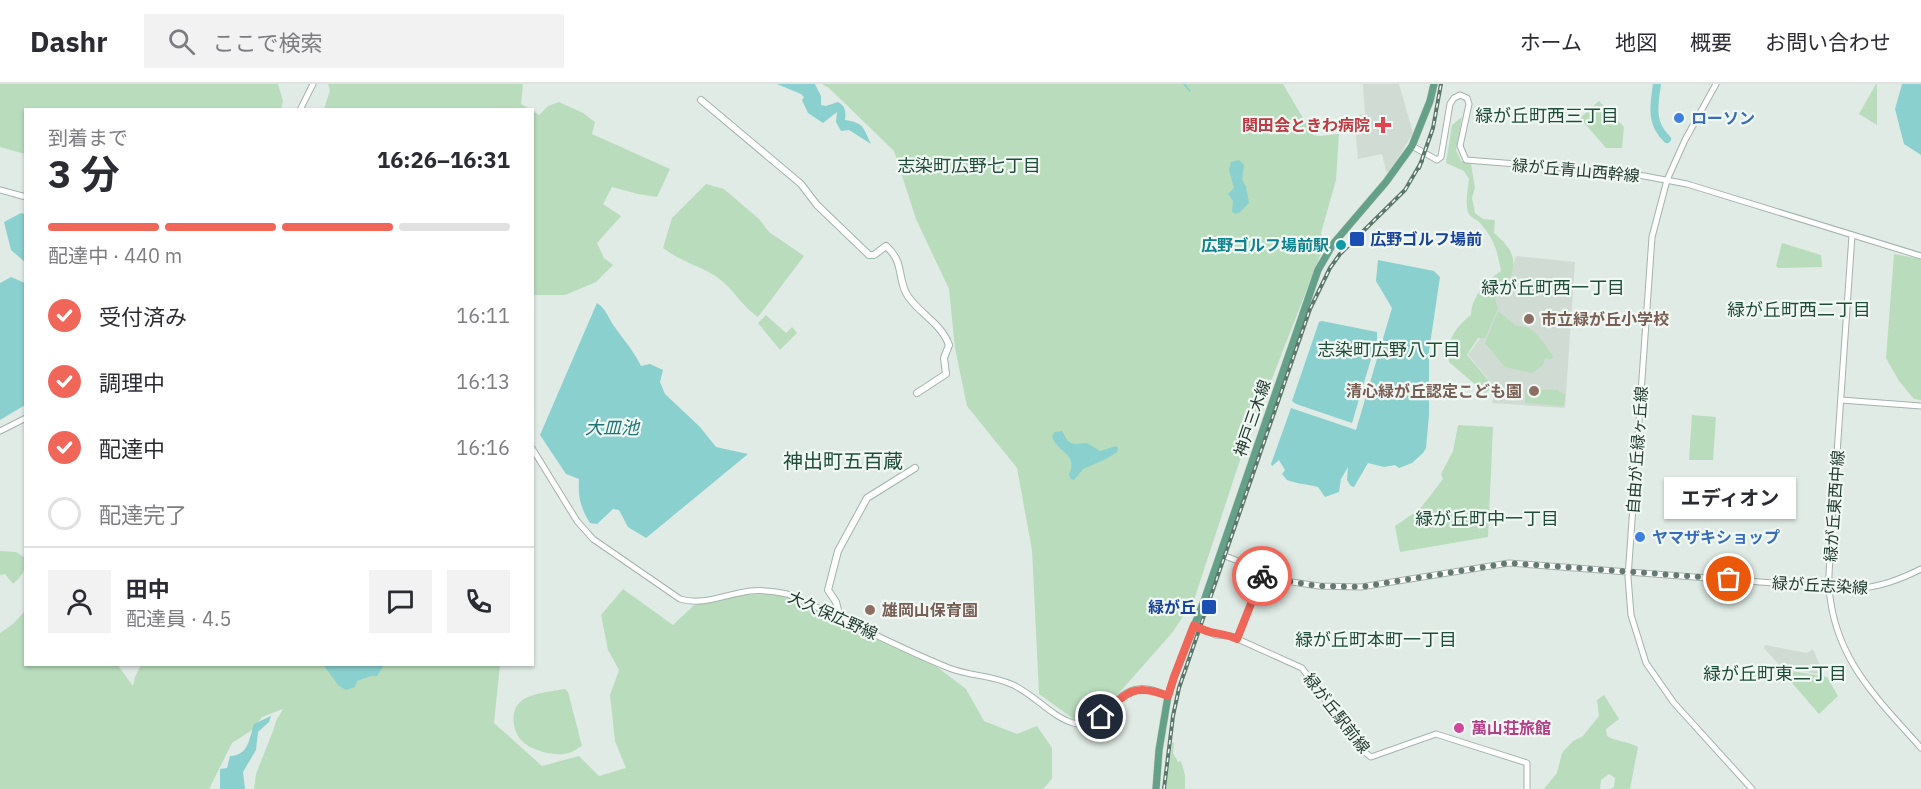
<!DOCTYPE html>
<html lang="ja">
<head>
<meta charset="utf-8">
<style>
  body { margin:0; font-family:"IBM Plex Sans","Noto Sans JP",sans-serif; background:#f2f2f3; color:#2b2b33; height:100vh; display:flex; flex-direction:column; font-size:22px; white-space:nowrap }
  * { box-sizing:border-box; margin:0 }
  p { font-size:20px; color:#7c7c81 }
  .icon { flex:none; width:33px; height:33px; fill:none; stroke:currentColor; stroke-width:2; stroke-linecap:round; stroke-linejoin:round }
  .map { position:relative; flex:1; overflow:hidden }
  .details { position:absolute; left:24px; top:24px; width:510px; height:558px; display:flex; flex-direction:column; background:#fff; border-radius:0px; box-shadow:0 2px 4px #0004 }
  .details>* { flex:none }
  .pin { position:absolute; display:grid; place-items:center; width:51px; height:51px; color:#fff; margin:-26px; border:3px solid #fff; border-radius:50%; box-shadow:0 2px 6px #0007 }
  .courier { position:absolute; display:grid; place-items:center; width:60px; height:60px; margin:-30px; border:4px solid #f0675a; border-radius:50%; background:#fff; color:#222; box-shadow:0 2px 8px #0007 }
  .bubble { position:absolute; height:42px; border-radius:0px; background:#fff; box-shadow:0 2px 4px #0004; font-size:20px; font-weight:700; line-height:42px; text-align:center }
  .headline em { font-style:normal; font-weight:700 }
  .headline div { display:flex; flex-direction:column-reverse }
  .headline { display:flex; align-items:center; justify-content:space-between; height:102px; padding:0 24px }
  h1 { font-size:39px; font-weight:700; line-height:45px }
  .bar { display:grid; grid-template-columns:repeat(4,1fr); gap:9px 6px; align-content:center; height:72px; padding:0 24px }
  .bar i { height:8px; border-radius:4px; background:#e1e1e2 }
  .bar .current { background:#f0675a }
  .bar p { grid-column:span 4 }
  .line { display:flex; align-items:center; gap:15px; padding:0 24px; border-top:2px solid #e1e1e2 }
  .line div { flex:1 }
  .round { display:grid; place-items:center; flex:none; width:63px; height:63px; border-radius:0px; background:#f2f2f3 }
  ol { padding:0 24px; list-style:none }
  li { display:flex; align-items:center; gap:18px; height:66px }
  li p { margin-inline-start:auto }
  li .icon { padding:6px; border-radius:50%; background:#f0675a; color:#fff; stroke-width:4 }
  li:last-child { color:#7c7c81 }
  li i { width:33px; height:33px; border:3px solid #e1e1e2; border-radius:50% }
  header { display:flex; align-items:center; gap:36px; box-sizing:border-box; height:84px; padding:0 30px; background:#fff; border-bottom:2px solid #e1e1e2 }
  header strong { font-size:28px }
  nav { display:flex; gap:33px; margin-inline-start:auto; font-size:21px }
  .search { width:420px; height:54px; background:#f2f2f3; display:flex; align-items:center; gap:15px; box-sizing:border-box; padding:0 21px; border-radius:0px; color:#7c7c81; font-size:22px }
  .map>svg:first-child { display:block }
  .built { fill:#cfdbd3 }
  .green { fill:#b9dcbd }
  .water { fill:#89d0cf }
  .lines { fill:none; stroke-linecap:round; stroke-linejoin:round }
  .stream { stroke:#89d0cf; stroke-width:1.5 }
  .river { stroke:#89d0cf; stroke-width:8 }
  .tertiary-casing { stroke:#a3b3ab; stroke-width:7 }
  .secondary-casing { stroke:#9fb6ab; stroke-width:8 }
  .primary-casing { stroke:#c1c8c5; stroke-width:8 }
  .tertiary { stroke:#fff; stroke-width:5 }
  .secondary { stroke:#fff; stroke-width:6 }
  .primary { stroke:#65a088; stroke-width:7 }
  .rail-casing { stroke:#5b776b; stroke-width:4 }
  .rail { stroke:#f1f8f3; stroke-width:1.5; stroke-dasharray:4.5; stroke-linecap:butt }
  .done { stroke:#64796f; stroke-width:6; stroke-dasharray:0 10.8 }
  .route { stroke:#f0675a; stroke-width:8 }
  .shop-dot { fill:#3f7fe0; stroke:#f1f8f3; stroke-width:2 }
  .health-dot { fill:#e0444e; stroke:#f1f8f3; stroke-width:2 }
  .transit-dot { fill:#1a4fb4; stroke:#f1f8f3; stroke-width:2 }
  .culture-dot { fill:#0f9aa8; stroke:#f1f8f3; stroke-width:2 }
  .education-dot { fill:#8d6e63; stroke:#f1f8f3; stroke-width:2 }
  .hotel-dot { fill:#d1479c; stroke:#f1f8f3; stroke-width:2 }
  .labels { text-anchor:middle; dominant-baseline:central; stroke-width:4.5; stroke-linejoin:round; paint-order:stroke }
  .shop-label { font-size:16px; font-weight:bold; fill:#366cbe; stroke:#f1f8f3; text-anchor:start }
  .health-label { font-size:16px; font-weight:bold; fill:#be3a42; stroke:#f1f8f3; text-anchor:end }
  .street-label { font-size:16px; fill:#213b30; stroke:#f1f8f3 }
  .transit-label { font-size:16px; font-weight:bold; fill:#164399; stroke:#f1f8f3; text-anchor:start }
  .culture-label { font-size:16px; font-weight:bold; fill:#0d838f; stroke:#f1f8f3; text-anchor:end }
  .education-label { font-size:16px; font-weight:bold; fill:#785e54; stroke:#f1f8f3; text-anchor:start }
  .hotel-label { font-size:16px; font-weight:bold; fill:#b23c85; stroke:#f1f8f3; text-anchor:start }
  .neighbourhood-label { font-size:18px; fill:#1e4d3a; stroke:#f1f8f3 }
  .water-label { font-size:18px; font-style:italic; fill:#1c7576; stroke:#f1f8f3 }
  .quarter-label { font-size:20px; fill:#1e4d3a; stroke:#f1f8f3 }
</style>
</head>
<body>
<header>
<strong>Dashr</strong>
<div class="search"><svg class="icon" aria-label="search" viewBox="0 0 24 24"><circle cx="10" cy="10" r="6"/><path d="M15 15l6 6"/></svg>ここで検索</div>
<nav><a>ホーム</a><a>地図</a><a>概要</a><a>お問い合わせ</a></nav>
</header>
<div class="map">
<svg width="1921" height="705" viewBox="0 0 1921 705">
  <rect width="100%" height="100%" fill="#e0ebe5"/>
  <g class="built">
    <polygon points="1363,0 1399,0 1413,49 1389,89 1386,87 1382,70 1358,75 1354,32 1365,30"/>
    <polygon points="1516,172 1575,178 1565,324 1492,319 1495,303 1468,271 1483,250 1495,207 1509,194"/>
    <polygon points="1765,561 1807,569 1813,565 1823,589 1822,591 1781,583 1764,564"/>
  </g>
  <g class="green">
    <polygon points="0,0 278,0 283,17 281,26 26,26 25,70 0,63"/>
    <polygon points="328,0 523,0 521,20 530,25 324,25 330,6"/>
    <polygon points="822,0 1283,0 1313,51 1319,52 1339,50 1336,96 1321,149 1326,162 1320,172 1239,379 1194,516 1172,549 1104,626 1075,636 1039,610 1032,466 1017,384 967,322 955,264 949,205 916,135 894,67 829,4"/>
    <polygon points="1876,0 1877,0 1877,41 1859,30"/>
    <polygon points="1599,17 1624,43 1622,64 1606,64 1580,34"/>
    <polygon points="559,18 583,29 595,38 592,50 670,85 657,113 638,110 612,103 603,120 621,132 597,159 604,174 613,181 596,198 565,211 533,211 533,27 539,31 548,22"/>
    <path d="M1462,33L1456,66L1461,77L1471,80L1475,104L1472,114L1475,129L1483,135L1495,136L1494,149C1511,164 1518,173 1510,195L1497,201L1495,216L1498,224L1485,254H1478L1467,271L1494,303L1485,309L1449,278C1446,257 1455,243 1471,231C1472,212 1486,197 1501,187C1497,166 1495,157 1481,140C1477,135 1470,134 1468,128C1465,118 1468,105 1469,95L1464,87L1446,79L1452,41Z"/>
    <path d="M706,100L724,105L759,135L769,148L804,172L758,233C742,223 733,204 717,193C700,182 680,177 663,164L672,134Z"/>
    <polygon points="1782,159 1821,171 1822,183 1778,184 1776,182"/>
    <polygon points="1894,170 1921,175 1921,316 1914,315 1899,297 1886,274"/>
    <polygon points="1498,227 1516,242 1528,243 1538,251 1553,272 1552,275 1545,274 1543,281 1532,289 1505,283 1485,259"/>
    <polygon points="766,231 786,249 792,243 797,249 780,266 758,239"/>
    <polygon points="1525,305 1557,306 1565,311 1564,322 1525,319"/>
    <polygon points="1692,331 1716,333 1713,376 1689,376"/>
    <polygon points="1458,341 1493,343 1488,453 1400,468 1395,442 1420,425 1443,395 1441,390 1453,367"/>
    <path d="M0,467L16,468L25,474C26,487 22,492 13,500L5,490L0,491Z"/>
    <polygon points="623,505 673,541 693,522 727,511 776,510 808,521 932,579 966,605 984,637 1017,650 1037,642 1052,664 1052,695 1043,705 254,705 256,690 273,647 276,637 283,625 262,633 252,646 232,659 209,705 0,705 0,549 13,540 25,527 26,580 121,581 119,583 133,602 135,593 141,581 327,581 326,584 355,603 356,597 379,587 384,581 500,581 494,639 542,682 579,672 599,692 626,684 615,657 610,611 619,586 608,566 601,531"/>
    <polygon points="1780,585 1827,593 1838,612 1819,630"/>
    <path d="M565,605L568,608L582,662C578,664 573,668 569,669C555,673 531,667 521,656C511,644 510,623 524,615C533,609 554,607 565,605Z"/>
    <path d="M1604,611L1619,635L1606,645L1607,652C1617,658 1627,657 1638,663L1630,705H1610L1614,703L1615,694L1609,690L1601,696L1600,705H1544L1557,689L1562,669L1573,657L1583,652L1599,632L1597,616Z"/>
    <polygon points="1174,658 1173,669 1178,678 1181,677 1185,691 1185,705 1166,705 1172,659"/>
  </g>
  <g class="water">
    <path d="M777,0H815L821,12V21L826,22L838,18C846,22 846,29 845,36C864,39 863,43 871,60L849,46L841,47L836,38L837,28L823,39L808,29L802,16L804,13L801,10Z"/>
    <polygon points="1902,0 1921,0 1921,71 1904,60 1895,25"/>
    <polygon points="1239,76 1244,81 1242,95 1246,103 1249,119 1240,128 1236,130 1232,128 1233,117 1228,110 1234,104 1229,86 1231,78"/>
    <polygon points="21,129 25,130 25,178 11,166 4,138"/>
    <path d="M1378,176L1434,187L1440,193L1429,267V331L1426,364L1423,369L1412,379L1399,384L1395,381L1384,383L1368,379L1354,403L1351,402L1347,396L1348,383L1341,395L1339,408L1325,413L1318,403C1307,400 1297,400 1287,396L1282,390L1285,386L1279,376L1272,382L1271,380L1291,324L1356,346L1392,224L1376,197Z"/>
    <polygon points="11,193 25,199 25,321 0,336 0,199"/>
    <path d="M597,219C607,226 607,232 614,242C625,258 632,264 641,282L650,280L663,286L660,298L665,310L700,343L716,363L748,370L646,454L628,443L619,426L613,425L597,440L590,439C580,423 578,413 579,395L566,390L540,351Z"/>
    <polygon points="1322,237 1377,248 1377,255 1352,339 1296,320 1292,317 1319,238"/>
    <path d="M1062,347L1067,356L1071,359L1076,360L1087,359L1100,367L1116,362L1118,364L1117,368L1106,375L1083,385L1074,396L1071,395L1069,391C1079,369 1057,369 1052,352L1055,348Z"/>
    <polygon points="327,580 384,580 384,581 377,592 371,592 357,597 355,603 346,606 338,601 325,583"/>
    <path d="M271,632L269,638L258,648L256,666L243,688L245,705H220V685L227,684L230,672C249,671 249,655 254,640Z"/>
  </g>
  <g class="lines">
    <polyline class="stream" points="1184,0 1190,7"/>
    <path class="river" d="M1657,0C1654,21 1650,39 1667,55"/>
    <defs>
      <g id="tertiary">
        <polyline points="1716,0 1685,56 1667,96 1652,153 1628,493 1631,531 1646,579 1674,619 1752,705"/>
        <polyline points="300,26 313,0"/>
        <polyline points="1412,62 1437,76 1441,73 1450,20 1454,14 1460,11 1467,14 1469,20 1460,62 1466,76 1628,89 1687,100 1921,172"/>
        <polyline points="0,106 26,113"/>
        <path d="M1852,151L1831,457C1831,472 1828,488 1829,503C1834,575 1877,614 1921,664"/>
        <polyline points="1841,316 1921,322"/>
        <polyline points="0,347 26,334"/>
        <path d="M532,364L577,437L593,455L680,515C703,522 726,510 750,507C762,506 775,507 787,510C842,533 894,562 949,584C969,592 991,591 1011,600C1033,609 1050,632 1073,639C1104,648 1111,608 1138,605C1148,603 1159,608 1168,612"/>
        <path d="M1220,470L1292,498L1319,502L1361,503L1509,479L1854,505C1880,503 1899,496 1921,485"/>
        <polyline points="1194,541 1216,551 1231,552 1302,584 1362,666 1371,673 1436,650 1527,679 1527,705"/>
        <polyline points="1237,555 1264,488"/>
      </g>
      <g id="secondary">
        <path d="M701,16L801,100L817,121L869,171H874L886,162C904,178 897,190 906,209C916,228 941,238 949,261L944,274L946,290L917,309"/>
        <polyline points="839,530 836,518 828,506 838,467 867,414 915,384"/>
      </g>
      <polyline id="primary" points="1156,705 1159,666 1168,612 1174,593 1204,517 1318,186 1333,160 1386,98 1412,62 1430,17 1434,0"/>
    </defs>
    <use href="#tertiary" class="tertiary-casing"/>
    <use href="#secondary" class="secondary-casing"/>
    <use href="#primary" class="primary-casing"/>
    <use href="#tertiary" class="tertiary"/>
    <use href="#secondary" class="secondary"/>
    <use href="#primary" class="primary"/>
    <defs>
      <g id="rail">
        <polyline points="1419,84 1433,44 1441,0"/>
        <polyline points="1164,705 1173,632 1179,604 1310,225 1330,184 1340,170 1405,106 1422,77"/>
      </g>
    </defs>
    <use href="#rail" class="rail-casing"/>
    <use href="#rail" class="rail"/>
  </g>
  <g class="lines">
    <polyline class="done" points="1262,492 1264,488 1292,498 1318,502 1361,503 1509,479 1729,495"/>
    <path class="route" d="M1101,633C1126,609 1133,598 1168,612L1174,593L1194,541C1208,551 1223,548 1237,555L1262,492"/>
  </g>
  <g class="shop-dot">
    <circle cx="1679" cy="34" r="6"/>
    <circle cx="1640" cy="453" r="6"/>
  </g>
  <path class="health-dot" d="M1380 32h6v6h6v6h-6v6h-6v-6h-6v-6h6z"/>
  <g class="transit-dot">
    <rect x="1349" y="147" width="16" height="16" rx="3"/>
    <rect x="1201" y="515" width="16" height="16" rx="3"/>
  </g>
  <circle class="culture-dot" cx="1341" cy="161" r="6"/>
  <g class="education-dot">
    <circle cx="1529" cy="235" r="6"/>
    <circle cx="1534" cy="307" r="6"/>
    <circle cx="870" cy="526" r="6"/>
  </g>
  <circle class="hotel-dot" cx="1459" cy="644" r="6"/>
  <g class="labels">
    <g class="shop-label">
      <text x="1691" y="34">ローソン</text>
      <text x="1652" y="453">ヤマザキショップ</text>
    </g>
    <g class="health-label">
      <text x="1370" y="41">関田会ときわ病院</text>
    </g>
    <g class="street-label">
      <text transform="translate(1576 86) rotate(5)">緑が丘青山西幹線</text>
      <text transform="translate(1252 334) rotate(-71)">神戸三木線</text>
      <text transform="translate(1637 366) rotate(-86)">自由が丘緑ヶ丘線</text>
      <text transform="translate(1834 422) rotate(-86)">緑が丘東西中線</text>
      <text transform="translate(1820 501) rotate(3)">緑が丘志染線</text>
      <text transform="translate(833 531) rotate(24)">大久保広野線</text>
      <text transform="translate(1337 629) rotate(52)">緑が丘駅前線</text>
    </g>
    <g class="transit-label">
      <text x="1370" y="155">広野ゴルフ場前</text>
      <text x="1196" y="523" text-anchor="end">緑が丘</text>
    </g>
    <g class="culture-label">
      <text x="1329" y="161">広野ゴルフ場前駅</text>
    </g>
    <g class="education-label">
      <text x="1541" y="235">市立緑が丘小学校</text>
      <text x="1522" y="307" text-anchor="end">清心緑が丘認定こども園</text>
      <text x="882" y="526">雄岡山保育園</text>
    </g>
    <g class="hotel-label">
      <text x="1471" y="644">萬山荘旅館</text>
    </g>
    <g class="neighbourhood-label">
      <text x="1547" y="31">緑が丘町西三丁目</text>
      <text x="969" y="81">志染町広野七丁目</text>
      <text x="1553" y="203">緑が丘町西一丁目</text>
      <text x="1799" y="225">緑が丘町西二丁目</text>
      <text x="1389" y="265">志染町広野八丁目</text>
      <text x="1487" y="434">緑が丘町中一丁目</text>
      <text x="1376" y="555">緑が丘町本町一丁目</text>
      <text x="1775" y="589">緑が丘町東二丁目</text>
    </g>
    <g class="water-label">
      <text x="612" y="343">大皿池</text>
    </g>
    <g class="quarter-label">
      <text x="843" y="376">神出町五百蔵</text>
    </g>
  </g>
</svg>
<div class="pin" style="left:1729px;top:495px;background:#ea580c"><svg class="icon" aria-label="bag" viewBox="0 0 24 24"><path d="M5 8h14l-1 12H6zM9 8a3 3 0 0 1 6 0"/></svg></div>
<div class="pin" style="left:1101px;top:633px;background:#1f2937"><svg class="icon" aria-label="home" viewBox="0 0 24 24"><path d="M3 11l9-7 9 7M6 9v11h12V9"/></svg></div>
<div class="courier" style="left:1262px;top:492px"><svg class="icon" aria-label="bike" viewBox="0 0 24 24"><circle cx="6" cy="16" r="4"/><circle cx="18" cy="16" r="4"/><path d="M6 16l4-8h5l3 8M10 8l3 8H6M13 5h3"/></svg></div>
<div class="bubble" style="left:1664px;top:393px;width:132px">エディオン</div>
<section class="details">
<div class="headline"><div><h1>3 分</h1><p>到着まで</p></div><em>16:26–16:31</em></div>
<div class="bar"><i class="current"></i><i class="current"></i><i class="current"></i><i></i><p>配達中 · 440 m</p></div>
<ol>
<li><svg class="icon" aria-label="check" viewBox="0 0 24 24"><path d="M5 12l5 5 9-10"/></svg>受付済み<p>16:11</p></li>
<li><svg class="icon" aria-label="check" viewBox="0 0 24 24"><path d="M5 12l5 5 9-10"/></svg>調理中<p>16:13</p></li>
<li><svg class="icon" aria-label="check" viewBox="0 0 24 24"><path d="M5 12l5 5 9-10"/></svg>配達中<p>16:16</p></li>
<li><i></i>配達完了</li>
</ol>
<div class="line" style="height:108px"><a class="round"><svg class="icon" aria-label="person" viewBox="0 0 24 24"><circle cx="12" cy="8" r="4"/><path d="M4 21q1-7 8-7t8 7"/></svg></a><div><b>田中</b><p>配達員 · 4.5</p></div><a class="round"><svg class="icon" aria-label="chat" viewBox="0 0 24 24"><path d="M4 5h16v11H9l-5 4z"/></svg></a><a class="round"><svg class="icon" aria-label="phone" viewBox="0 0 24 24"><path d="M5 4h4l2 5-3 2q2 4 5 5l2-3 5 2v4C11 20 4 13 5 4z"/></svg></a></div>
</section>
</div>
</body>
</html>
